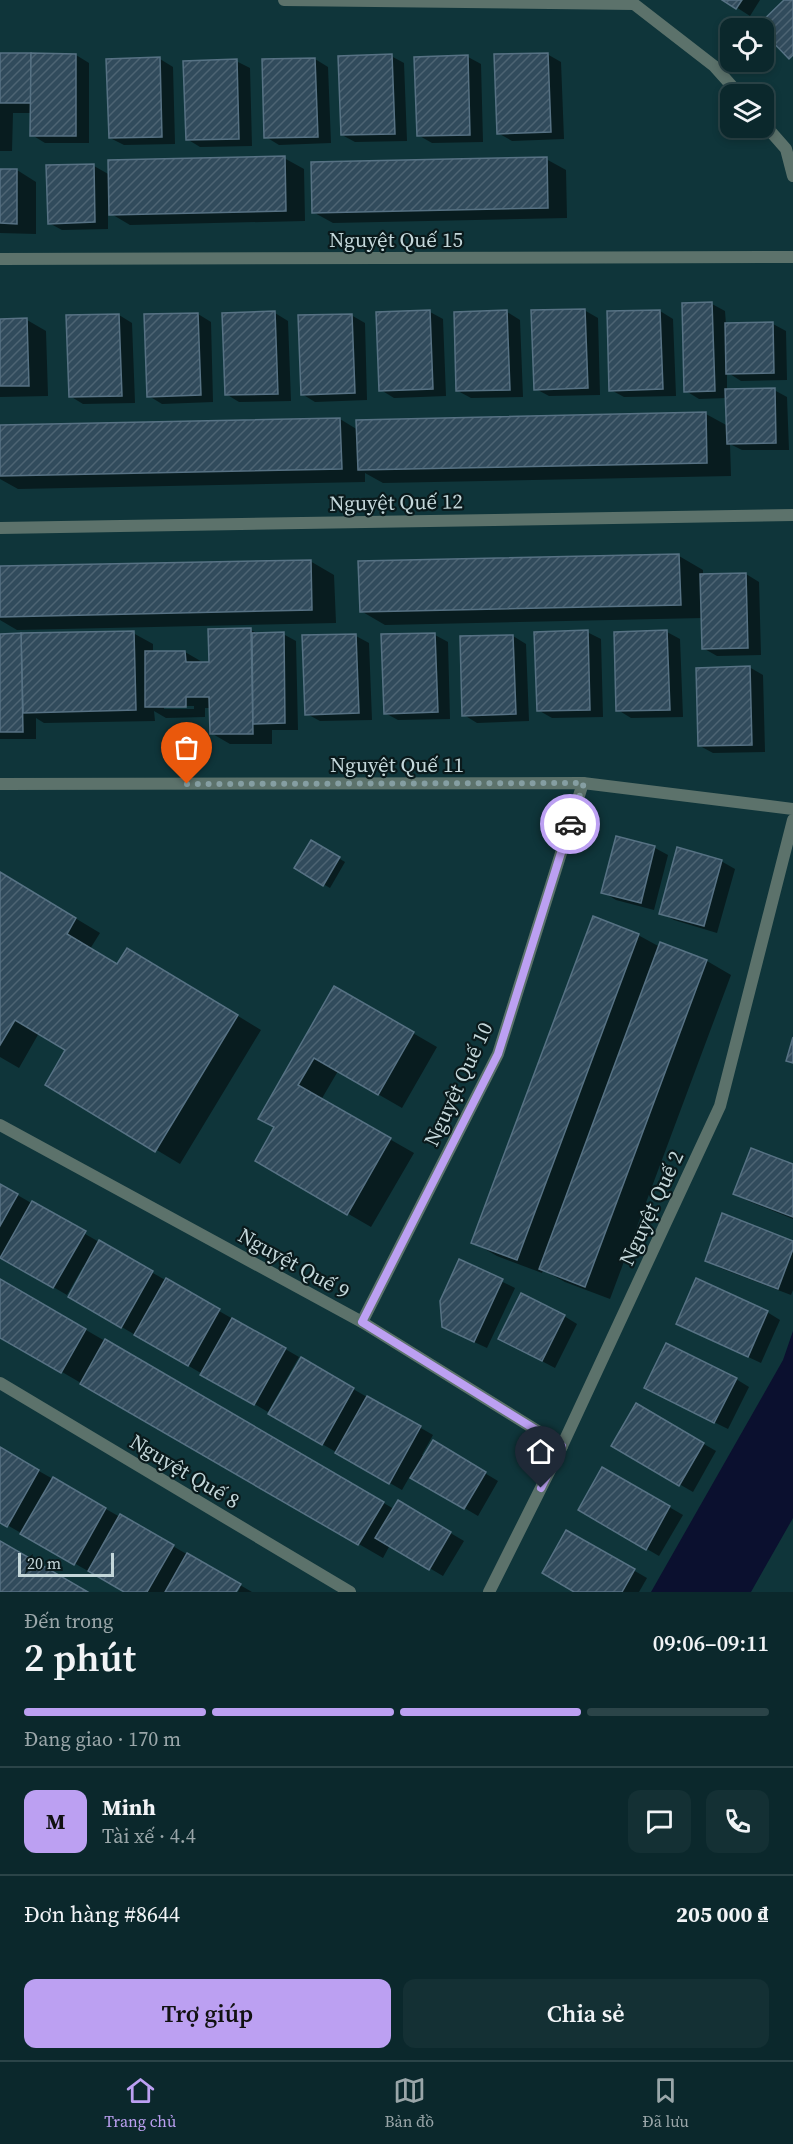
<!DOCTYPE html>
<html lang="vi">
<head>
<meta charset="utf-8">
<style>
  body { margin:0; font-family:"Source Serif 4",serif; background:#143034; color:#f1f3f6; height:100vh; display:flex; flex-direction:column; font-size:22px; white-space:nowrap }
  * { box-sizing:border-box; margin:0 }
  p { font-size:20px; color:#9aa6a9 }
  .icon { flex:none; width:33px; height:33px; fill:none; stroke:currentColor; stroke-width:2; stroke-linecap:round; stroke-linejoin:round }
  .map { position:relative; height:1592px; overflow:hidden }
  .sheet { display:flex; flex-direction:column; background:#0b282c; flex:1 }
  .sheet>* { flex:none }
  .buttons { position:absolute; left:720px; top:18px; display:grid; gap:12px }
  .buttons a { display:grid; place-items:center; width:54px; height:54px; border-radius:12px; background:#0b282c; box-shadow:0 3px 9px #0003,0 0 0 2px #2b4448; font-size:30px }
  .scale { position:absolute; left:18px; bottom:15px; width:96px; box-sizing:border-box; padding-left:6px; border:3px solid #c4d7da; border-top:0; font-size:16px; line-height:21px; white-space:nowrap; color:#c4d7da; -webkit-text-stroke:4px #0a1a1c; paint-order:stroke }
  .pin { position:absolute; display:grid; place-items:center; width:51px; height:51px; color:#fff; margin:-62px -26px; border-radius:50% 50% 50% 0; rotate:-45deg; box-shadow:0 0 6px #0007 }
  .pin .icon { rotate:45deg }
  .courier { position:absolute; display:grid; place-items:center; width:60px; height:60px; margin:-30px; border:4px solid #bca0f2; border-radius:50%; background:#fff; color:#222; box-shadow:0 2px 8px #0007 }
  .overview em { font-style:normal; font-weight:600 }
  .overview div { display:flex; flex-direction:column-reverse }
  .overview { display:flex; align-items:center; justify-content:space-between; height:102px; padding:0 24px }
  h1 { font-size:39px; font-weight:600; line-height:45px }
  .bar { display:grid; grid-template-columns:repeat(4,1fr); gap:9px 6px; align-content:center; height:72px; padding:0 24px }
  .bar i { height:8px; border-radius:4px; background:#2b4448 }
  .bar .current { background:#bca0f2 }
  .bar p { grid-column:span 4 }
  .line { display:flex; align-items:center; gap:15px; padding:0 24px; border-top:2px solid #2b4448 }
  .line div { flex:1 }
  .round { display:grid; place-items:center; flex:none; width:63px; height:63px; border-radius:12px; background:#143034 }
  .button { display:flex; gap:12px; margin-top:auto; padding:12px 24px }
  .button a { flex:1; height:69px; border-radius:12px; background:#bca0f2; color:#111; font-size:24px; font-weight:600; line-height:69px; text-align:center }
  .button a+a { background:#143034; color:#f1f3f6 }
  .dock { display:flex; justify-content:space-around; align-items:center; height:84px; border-top:2px solid #2b4448; background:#0b282c; font-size:16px; color:#9aa6a9 }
  .dock a { display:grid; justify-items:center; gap:3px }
  .dock .current { color:#bca0f2 }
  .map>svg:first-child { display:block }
  .water { fill:#0b102f }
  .shadow { fill:#0007; fill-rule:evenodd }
  .building { fill:url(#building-hatch); stroke:#577284; stroke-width:1.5 }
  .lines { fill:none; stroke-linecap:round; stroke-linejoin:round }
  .minor { stroke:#5c726b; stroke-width:12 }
  .done { stroke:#859ea2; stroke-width:6; stroke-dasharray:0 10.8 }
  .route { stroke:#bca0f2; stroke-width:8 }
  .labels { text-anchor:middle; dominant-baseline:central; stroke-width:4.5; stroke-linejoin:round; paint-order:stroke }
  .street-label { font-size:21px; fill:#c4d7da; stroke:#0a1a1c }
</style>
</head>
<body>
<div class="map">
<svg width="793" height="1592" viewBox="0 0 793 1592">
  <defs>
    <pattern id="building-hatch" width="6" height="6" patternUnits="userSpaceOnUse" patternTransform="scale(1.5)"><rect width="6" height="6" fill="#314b5c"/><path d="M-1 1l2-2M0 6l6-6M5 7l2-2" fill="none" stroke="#4d6473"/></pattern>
  </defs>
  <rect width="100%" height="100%" fill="#0f353a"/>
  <polygon class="water" points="793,1331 793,1518 751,1592 651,1592 783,1360"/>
  <g class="shadow">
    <polygon points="725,0 760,0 750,16"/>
    <polygon points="547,54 561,62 564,139 512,141 498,133"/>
    <polygon points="0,55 76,55 89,63 89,143 45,143 32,135 32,113 13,113 12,151 0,151"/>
    <polygon points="391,56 404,63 407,141 355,142 342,135"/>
    <polygon points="468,57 481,64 483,142 432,143 418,135"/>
    <polygon points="160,59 173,67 175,144 124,145 110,138"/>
    <polygon points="315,59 328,67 331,143 279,145 266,137"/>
    <polygon points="236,61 250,68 252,146 200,147 187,139"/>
    <polygon points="284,158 304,169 305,221 130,225 108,212 108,229 62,230 49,223 94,166 110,175"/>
    <polygon points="546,159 566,170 567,218 333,223 313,212"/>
    <polygon points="0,170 17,170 36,182 36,234 0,233"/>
    <polygon points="683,304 712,304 725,311 726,325 773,324 786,331 787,380 741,381 727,372 727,391 774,390 787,397 789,450 742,450 730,444 731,476 383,483 365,473 365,482 18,489 0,479 0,427 340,419 358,430 706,414 728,426 727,398 699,399 686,391"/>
    <polygon points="584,310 598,318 600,395 549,396 536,389"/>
    <polygon points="660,311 673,319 676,396 624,397 611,390"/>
    <polygon points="430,312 443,319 446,396 394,398 381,390"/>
    <polygon points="507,312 520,320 523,397 471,398 458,391"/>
    <polygon points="275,313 288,321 291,401 239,402 226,394"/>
    <polygon points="198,314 211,322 213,402 162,404 149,396"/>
    <polygon points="119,315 132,323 135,403 83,404 70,396"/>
    <polygon points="351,315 365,323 367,400 315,402 302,394"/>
    <polygon points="0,320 27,320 46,331 48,396 0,397"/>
    <polygon points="679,556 703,570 703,575 746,574 759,582 761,655 717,656 703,648 703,618 385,625 361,611 360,563"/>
    <polygon points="310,561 334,575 336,623 17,630 0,620 0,567"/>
    <path d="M251,630L259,634H283L296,641L298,730H272V744H230L211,733V708H205V717L166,718L154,711L155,721L44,723L36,718V739H0V635L133,633L153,644V653L185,652L204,663H210ZM164,706H194V709H164Z"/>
    <polygon points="587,632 601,639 603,717 552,718 538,710"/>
    <polygon points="667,632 680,639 683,717 631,718 618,710"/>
    <polygon points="435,635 448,642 450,719 398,720 385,713"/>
    <polygon points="356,636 369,643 372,720 320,721 307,714"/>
    <polygon points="513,636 526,644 529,721 477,723 464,715"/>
    <polygon points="749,667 763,675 765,752 713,753 700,746"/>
    <polygon points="617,838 655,848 668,855 654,910 616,900 603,892"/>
    <polygon points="312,842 345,862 330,888 296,868"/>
    <polygon points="721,861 735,869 717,933 674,920 661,913"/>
    <polygon points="0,873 100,933 90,949 118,965 151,963 261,1030 180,1164 47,1084 67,1050 39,1033 19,1068 0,1057"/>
    <polygon points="638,935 660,947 661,944 707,961 731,975 610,1299 565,1282 543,1270 542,1273 497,1256 473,1242"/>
    <polygon points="335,988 437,1047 402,1108 338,1071 321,1100 414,1153 371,1227 257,1161 276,1127"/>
    <polygon points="793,1165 793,1219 748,1201 735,1194"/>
    <polygon points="0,1185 299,1357 268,1412 70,1297 85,1268 83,1267 67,1295 0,1256"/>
    <polygon points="793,1242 793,1290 791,1295 720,1268 707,1260"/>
    <polygon points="460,1261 515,1288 487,1348 457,1334"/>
    <polygon points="0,1280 394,1509 398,1502 464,1541 443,1576 390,1545 383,1558 0,1336"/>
    <polygon points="767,1312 780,1320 761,1363 678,1324"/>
    <polygon points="564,1316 577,1324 555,1368 513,1346"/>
    <polygon points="301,1359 433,1435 422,1455 425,1456 433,1442 498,1481 478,1516 410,1476 402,1490 270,1414"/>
    <polygon points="736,1379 749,1387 728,1429 659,1395"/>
    <polygon points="636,1405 716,1451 693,1492 613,1446"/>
    <polygon points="0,1449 120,1517 121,1516 252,1592 238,1592 240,1588 238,1587 234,1592 127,1592 88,1570 88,1571 0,1521"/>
    <polygon points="603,1469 683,1515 659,1556 580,1510"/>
    <polygon points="567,1532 647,1578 639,1592 577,1592"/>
  </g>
  <g class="building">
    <polygon points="722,0 742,0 736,9"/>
    <polygon points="784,0 793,0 793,55 789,59 764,33 764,28 759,28 757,26"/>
    <rect x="0" y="53" width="31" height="50"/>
    <polygon points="31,53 76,54 76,136 30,136"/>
    <polygon points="548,53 551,132 497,134 494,54"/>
    <polygon points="392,54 395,134 341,135 338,56"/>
    <polygon points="468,55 470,135 417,136 414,57"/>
    <polygon points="160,57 162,137 109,138 106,59"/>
    <polygon points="315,58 318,137 264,138 262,59"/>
    <polygon points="237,59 239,139 186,140 183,61"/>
    <polygon points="285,156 286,211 109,215 108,160"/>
    <polygon points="547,157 548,208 312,213 311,162"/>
    <polygon points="94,164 95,222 48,224 46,165"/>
    <polygon points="0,169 17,169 17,224 0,223"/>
    <polygon points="712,302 715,391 684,392 682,303"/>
    <polygon points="585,309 588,388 534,390 531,310"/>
    <polygon points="430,310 433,389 379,391 376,312"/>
    <polygon points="507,310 510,390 456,391 454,312"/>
    <polygon points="660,310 663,389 609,391 607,311"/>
    <polygon points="275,311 278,394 225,395 222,313"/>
    <polygon points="198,313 201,395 147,397 144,314"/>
    <polygon points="119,314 122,396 69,397 66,315"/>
    <polygon points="352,314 355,393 301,395 298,315"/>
    <polygon points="27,318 29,386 0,386 0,319"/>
    <polygon points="773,322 774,373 726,374 725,323"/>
    <polygon points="775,388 776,443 727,444 725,389"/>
    <polygon points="706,412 707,463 358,470 356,420"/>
    <polygon points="340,418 342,469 0,476 0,425"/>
    <polygon points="679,554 681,605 360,612 358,561"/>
    <polygon points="311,560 312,610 0,617 0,566"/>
    <polygon points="746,573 748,648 702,649 700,574"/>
    <polygon points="251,628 253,734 210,734 209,697 186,697 186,707 145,707 145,651 185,651 186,662 209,662 208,629"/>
    <polygon points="588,630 590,710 537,711 534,632"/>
    <polygon points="667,630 670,710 616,711 614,632"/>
    <polygon points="134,631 136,710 23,713 21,633"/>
    <polygon points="284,632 285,723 253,724 252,633"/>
    <polygon points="21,633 23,732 0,732 0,634"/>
    <polygon points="435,633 438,712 384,714 381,634"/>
    <polygon points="356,634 359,713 305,715 302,635"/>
    <polygon points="513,635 516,714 462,716 460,636"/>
    <polygon points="750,666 752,745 698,746 696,668"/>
    <polygon points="616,836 655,846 641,903 601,893"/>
    <polygon points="311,840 340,857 323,886 294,868"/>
    <polygon points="677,847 722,860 704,926 659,914"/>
    <polygon points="0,872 76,918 67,934 117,964 127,948 238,1015 155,1152 45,1085 65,1050 15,1020 0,1045"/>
    <polygon points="593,916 639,934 517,1260 471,1243"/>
    <polygon points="660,942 707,960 585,1287 539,1269"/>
    <polygon points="334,986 414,1032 378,1095 314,1058 298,1085 391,1138 347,1215 255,1161 274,1127 258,1119"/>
    <polygon points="793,1037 793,1063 786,1061"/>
    <polygon points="751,1148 793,1164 793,1217 733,1194"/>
    <polygon points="0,1184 18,1194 0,1226"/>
    <polygon points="32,1201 86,1231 53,1288 0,1258"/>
    <polygon points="722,1213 793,1241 793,1249 778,1289 705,1261"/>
    <polygon points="99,1240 153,1271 121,1328 68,1297"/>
    <polygon points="459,1259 503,1279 474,1342 442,1327 440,1301"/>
    <polygon points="166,1278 220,1309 188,1366 134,1335"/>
    <polygon points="696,1278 768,1311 748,1357 676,1324"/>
    <polygon points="0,1279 86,1329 61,1373 0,1338"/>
    <polygon points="521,1293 565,1315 542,1361 498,1339"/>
    <polygon points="232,1318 286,1348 254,1405 200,1375"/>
    <polygon points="105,1339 384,1502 358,1545 80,1384"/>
    <polygon points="666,1343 737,1378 714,1423 644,1388"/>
    <polygon points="301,1357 354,1388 322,1445 268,1414"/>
    <polygon points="367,1396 421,1426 389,1484 335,1453"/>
    <polygon points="636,1403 704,1443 679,1486 611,1446"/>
    <polygon points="433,1440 486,1472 464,1509 410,1478"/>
    <polygon points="0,1447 39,1470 7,1527 0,1523"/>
    <polygon points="602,1467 670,1506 646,1550 578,1510"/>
    <polygon points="53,1477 106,1508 74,1565 20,1534"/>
    <polygon points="398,1500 451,1532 429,1570 375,1538"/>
    <polygon points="120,1514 174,1545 147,1592 124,1592 88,1571"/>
    <polygon points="566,1530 635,1569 622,1592 574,1592 542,1573"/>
    <polygon points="0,1541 88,1592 0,1592"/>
    <polygon points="187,1553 241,1584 236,1592 165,1592"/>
  </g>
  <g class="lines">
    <g class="minor">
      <polyline points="284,0 634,4 714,66 739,94"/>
      <polyline points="764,124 786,149 793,176"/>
      <polyline points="0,259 793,257"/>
      <polyline points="0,528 793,515"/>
      <polyline points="0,784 583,783 793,809"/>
      <polyline points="0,1125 362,1322 562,1446"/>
      <polyline points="362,1322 498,1054 583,783"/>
      <polyline points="0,1383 350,1592"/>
      <polyline points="489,1592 562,1446 720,1106 793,820"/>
    </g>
  </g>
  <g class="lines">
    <polyline class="done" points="187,784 584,783 570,824"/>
    <polyline class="route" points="541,1488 562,1446 362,1322 498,1054 570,824"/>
  </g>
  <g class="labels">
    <g class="street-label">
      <text x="396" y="239">Nguyệt Quế 15</text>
      <text transform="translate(396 502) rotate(-1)">Nguyệt Quế 12</text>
      <text x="397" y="764">Nguyệt Quế 11</text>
      <text transform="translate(458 1084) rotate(-65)">Nguyệt Quế 10</text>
      <text transform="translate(651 1208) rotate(-65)">Nguyệt Quế 2</text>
      <text transform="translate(294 1263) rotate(29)">Nguyệt Quế 9</text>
      <text transform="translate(185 1471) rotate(31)">Nguyệt Quế 8</text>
    </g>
  </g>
</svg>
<div class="buttons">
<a><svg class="icon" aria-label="locate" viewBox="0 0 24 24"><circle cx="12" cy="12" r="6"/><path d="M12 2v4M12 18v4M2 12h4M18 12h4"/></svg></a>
<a><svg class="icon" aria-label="layers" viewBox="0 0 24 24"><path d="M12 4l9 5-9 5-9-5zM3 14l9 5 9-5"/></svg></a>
</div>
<div class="scale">20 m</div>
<div class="pin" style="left:187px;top:784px;background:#ea580c"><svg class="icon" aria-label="bag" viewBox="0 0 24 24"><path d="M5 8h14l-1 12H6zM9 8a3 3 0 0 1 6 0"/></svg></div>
<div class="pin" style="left:541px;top:1488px;background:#1f2937"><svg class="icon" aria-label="home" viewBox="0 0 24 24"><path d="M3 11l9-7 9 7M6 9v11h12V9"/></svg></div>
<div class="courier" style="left:570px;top:824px"><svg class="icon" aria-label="car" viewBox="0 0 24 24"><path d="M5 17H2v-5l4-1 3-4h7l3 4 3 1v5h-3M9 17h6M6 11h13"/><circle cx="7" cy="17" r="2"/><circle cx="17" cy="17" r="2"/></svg></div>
</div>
<section class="sheet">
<div class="overview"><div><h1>2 phút</h1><p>Đến trong</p></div><em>09:06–09:11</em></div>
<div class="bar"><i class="current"></i><i class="current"></i><i class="current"></i><i></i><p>Đang giao · 170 m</p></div>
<div class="line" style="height:108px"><b class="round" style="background:#bca0f2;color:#111">M</b><div><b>Minh</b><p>Tài xế · 4.4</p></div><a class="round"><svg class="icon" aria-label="chat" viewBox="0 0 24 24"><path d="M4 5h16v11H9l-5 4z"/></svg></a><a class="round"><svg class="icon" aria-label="phone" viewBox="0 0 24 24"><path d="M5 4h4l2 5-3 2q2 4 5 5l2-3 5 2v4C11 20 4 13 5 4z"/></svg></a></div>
<div class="line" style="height:78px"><div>Đơn hàng #8644</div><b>205 000 ₫</b></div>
<div class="button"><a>Trợ giúp</a><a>Chia sẻ</a></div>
</section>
<nav class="dock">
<a class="current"><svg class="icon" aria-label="home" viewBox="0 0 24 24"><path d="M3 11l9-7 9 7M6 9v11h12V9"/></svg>Trang chủ</a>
<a><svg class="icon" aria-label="map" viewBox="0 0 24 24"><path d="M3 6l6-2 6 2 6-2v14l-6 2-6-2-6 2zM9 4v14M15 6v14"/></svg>Bản đồ</a>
<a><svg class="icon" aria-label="saved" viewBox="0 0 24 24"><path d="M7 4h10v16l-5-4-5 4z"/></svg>Đã lưu</a>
</nav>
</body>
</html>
